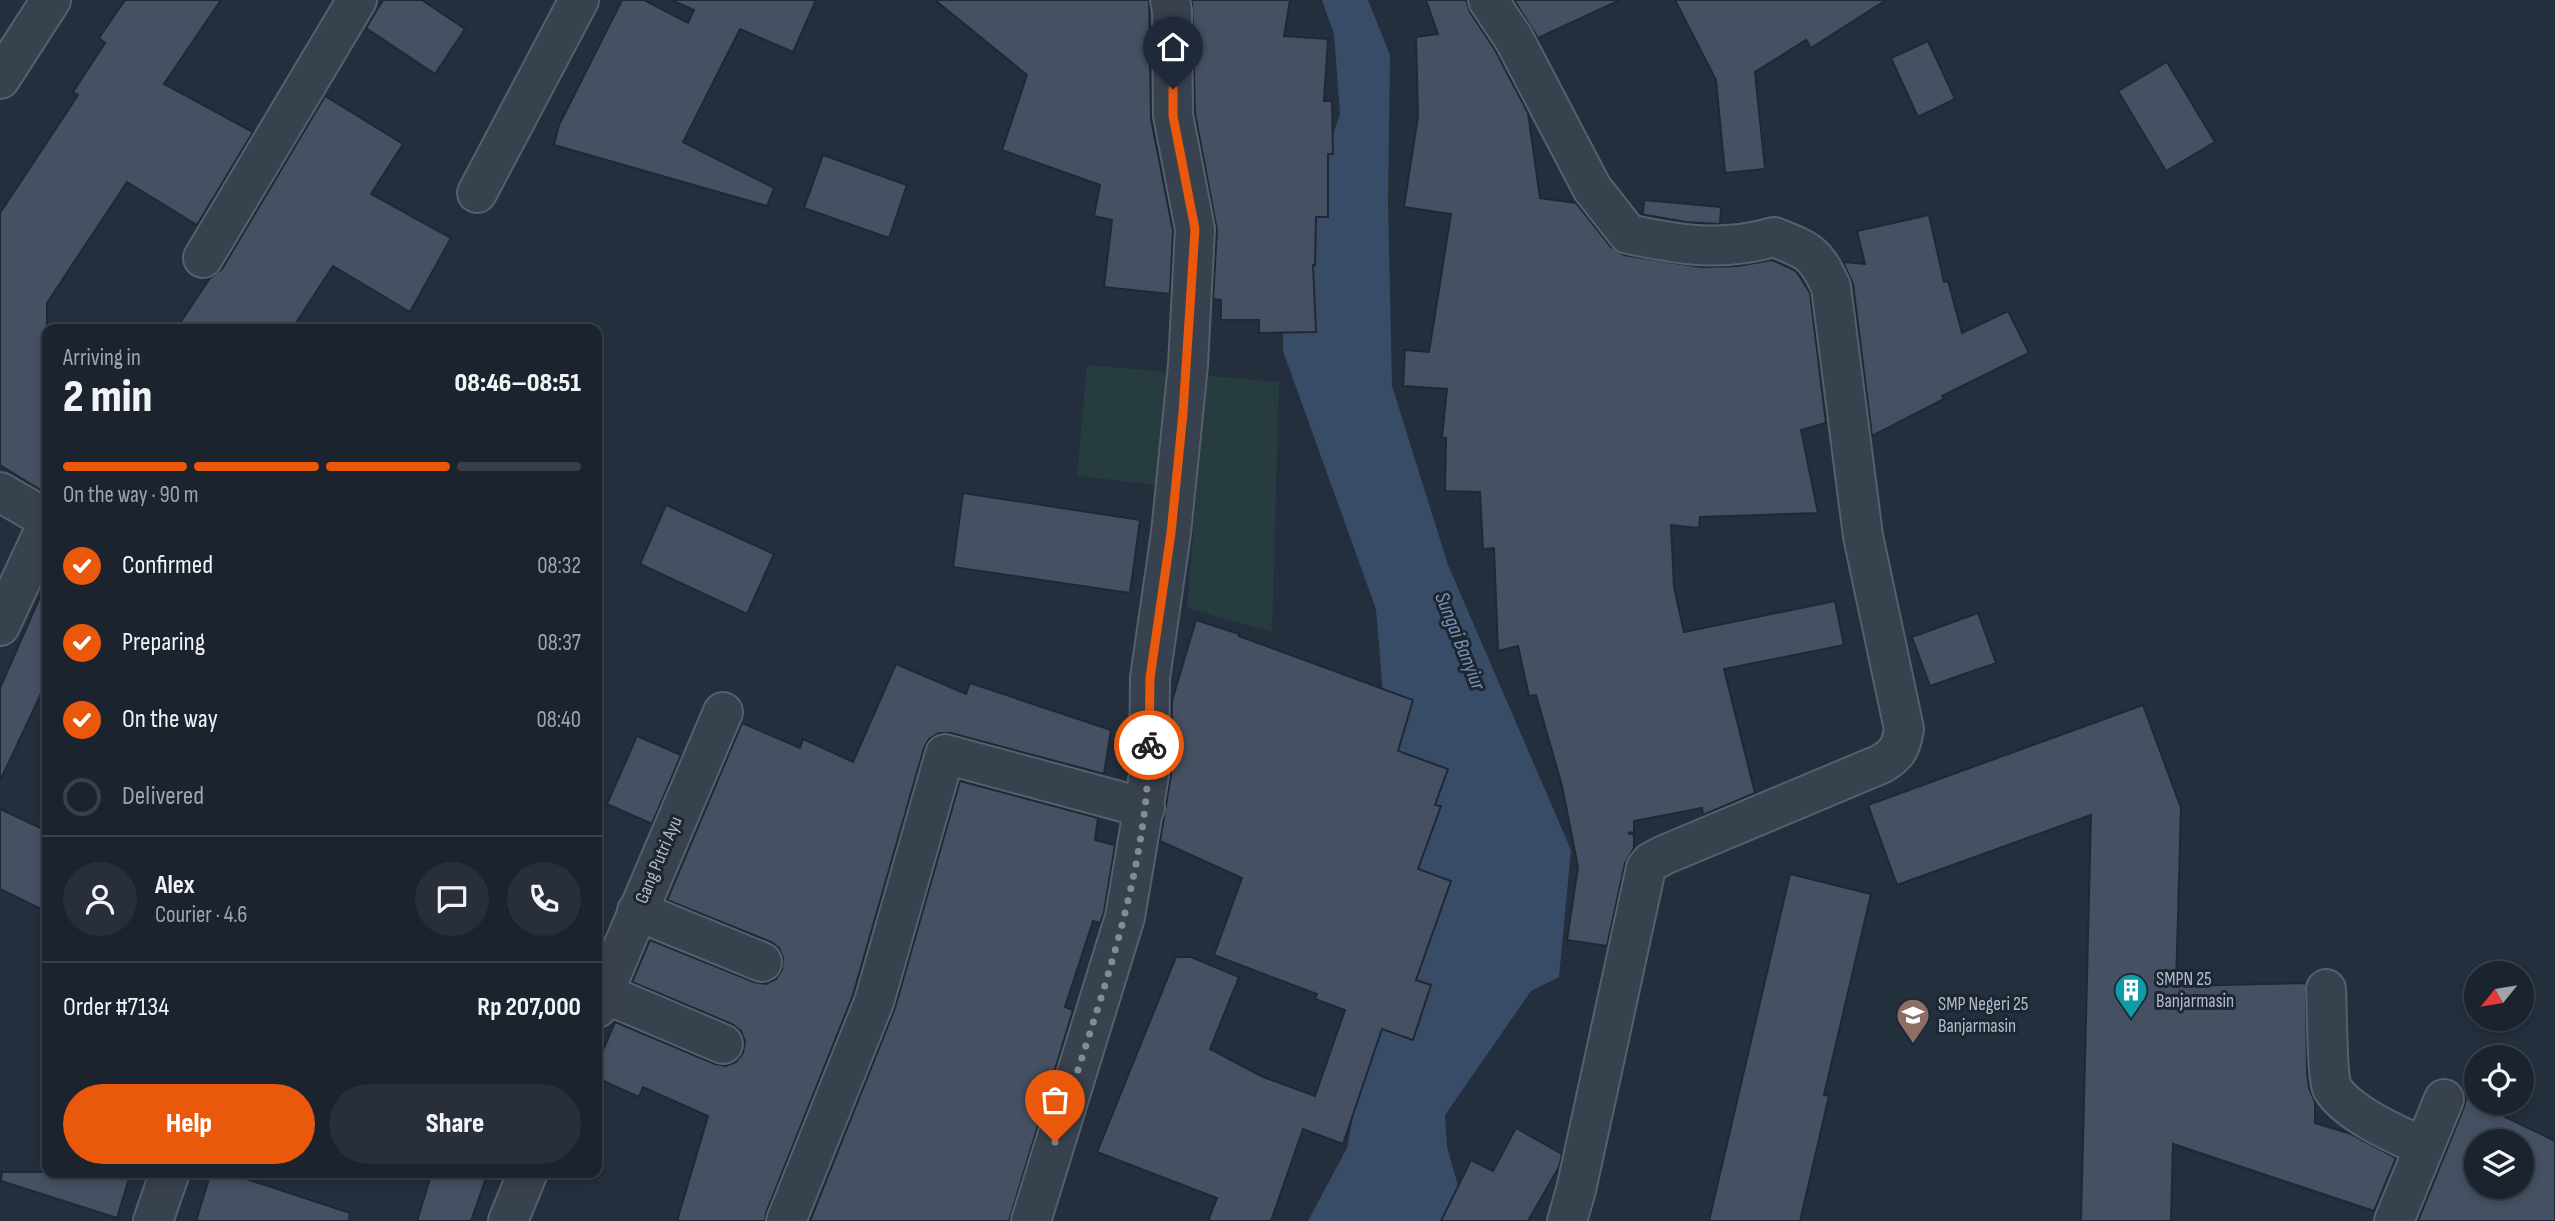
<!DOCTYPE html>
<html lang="en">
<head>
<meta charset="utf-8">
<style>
  body { margin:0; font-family:"Sofia Sans Condensed",sans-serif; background:#282f3a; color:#f1f3f6; height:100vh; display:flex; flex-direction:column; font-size:26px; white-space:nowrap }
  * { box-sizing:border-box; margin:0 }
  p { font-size:23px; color:#a0a4aa }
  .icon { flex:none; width:38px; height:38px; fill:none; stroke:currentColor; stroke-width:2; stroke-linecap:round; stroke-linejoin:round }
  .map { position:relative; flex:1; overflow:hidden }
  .panel { position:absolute; left:42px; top:324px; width:560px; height:854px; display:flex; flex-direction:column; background:#1b232e; border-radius:14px; box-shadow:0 4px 10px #0003,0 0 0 2px #39404a }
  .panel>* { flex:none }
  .needle { width:46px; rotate:240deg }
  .buttons { position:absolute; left:2464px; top:961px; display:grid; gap:14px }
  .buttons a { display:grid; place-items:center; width:70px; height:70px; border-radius:50%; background:#1b232e; box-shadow:0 4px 10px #0003,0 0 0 2px #39404a; font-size:35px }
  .pin { position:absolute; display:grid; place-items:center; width:60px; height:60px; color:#fff; margin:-72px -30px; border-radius:50% 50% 50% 0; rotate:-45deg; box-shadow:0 0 7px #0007 }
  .pin .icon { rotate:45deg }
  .courier { position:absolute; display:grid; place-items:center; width:70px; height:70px; margin:-35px; border:5px solid #ea580c; border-radius:50%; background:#fff; color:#222; box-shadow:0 2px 9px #0007 }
  .overview em { font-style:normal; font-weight:800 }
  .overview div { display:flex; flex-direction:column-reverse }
  .overview { display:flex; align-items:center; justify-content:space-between; height:119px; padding:0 21px }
  h1 { font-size:46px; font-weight:800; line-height:52px }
  .bar { display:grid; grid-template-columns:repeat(4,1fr); gap:10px 7px; align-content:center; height:84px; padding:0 21px }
  .bar i { height:9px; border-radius:5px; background:#39404a }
  .bar .selected { background:#ea580c }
  .bar p { grid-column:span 4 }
  .line { display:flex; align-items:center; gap:18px; padding:0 21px; border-top:2px solid #39404a }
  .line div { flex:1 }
  .round { display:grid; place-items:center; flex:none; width:74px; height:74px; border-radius:37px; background:#282f3a }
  ol { padding:0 21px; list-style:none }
  li { display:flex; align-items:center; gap:21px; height:77px }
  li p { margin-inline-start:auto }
  li .icon { padding:7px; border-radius:50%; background:#ea580c; color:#fff; stroke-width:4 }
  li:last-child { color:#a0a4aa }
  li i { width:38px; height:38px; border:4px solid #39404a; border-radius:50% }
  .action { display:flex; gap:14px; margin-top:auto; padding:14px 21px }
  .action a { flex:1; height:80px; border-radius:42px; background:#ea580c; color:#fff; font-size:28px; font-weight:800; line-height:80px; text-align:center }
  .action a+a { background:#282f3a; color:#f1f3f6 }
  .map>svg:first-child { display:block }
  .green { fill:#263c3f }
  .water { fill:#394c67 }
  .building { fill:#455162; stroke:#1f2835; stroke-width:2; fill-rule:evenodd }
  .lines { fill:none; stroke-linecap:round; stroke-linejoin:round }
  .minor-casing { stroke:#565f6c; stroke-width:42 }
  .minor { stroke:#38414e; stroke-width:38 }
  .done { stroke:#828b98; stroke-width:7; stroke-dasharray:0 12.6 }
  .route { stroke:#ea580c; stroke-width:9 }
  .labels { text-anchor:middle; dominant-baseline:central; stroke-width:6; stroke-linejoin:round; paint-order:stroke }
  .street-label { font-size:19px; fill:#b4bcc9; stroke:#1d2633 }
  .poi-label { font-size:19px; fill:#b4bcc9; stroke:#1d2633; text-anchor:start }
  .water-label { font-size:21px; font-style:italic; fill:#7c92b1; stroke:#1d2633 }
</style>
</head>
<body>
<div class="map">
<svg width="2555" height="1221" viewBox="0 0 2555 1221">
  <rect width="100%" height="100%" fill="#242f3e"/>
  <polygon class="green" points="1087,365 1279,382 1272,632 1187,608 1197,489 1077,476"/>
  <polygon class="water" points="1322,0 1368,0 1390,55 1388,202 1392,386 1448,565 1571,850 1559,977 1531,991 1445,1115 1447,1147 1468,1221 1308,1221 1347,1148 1372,1021 1387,742 1376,609 1283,351 1283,315 1304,223 1340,114 1334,34"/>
  <g class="building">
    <polygon points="125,0 221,0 164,84 253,132 197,225 127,182 47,303 47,494 0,465 0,213 78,95 73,92 105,43 99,38"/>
    <polygon points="383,0 422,0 465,29 435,74 366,28"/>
    <polygon points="622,0 644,0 688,23 694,10 671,0 816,0 793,52 740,29 683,142 774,188 767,206 554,145 559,125"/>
    <polygon points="935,0 1149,0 1151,119 1173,231 1170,294 1104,287 1112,220 1094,216 1100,185 1002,150 1027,75"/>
    <polygon points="1192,0 1290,0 1284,36 1328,39 1324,101 1332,101 1333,154 1328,154 1328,217 1316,217 1315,265 1313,265 1316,332 1259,333 1259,320 1221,320 1221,300 1213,299 1217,230 1195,113"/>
    <polygon points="1426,0 1466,0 1470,12 1495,50 1528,113 1540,198 1576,203 1611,247 1624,255 1701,267 1738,266 1772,260 1796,271 1810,293 1826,423 1801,430 1818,513 1700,517 1699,528 1671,525 1674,587 1684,632 1835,601 1844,645 1724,669 1755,793 1703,815 1702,808 1634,821 1634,832 1628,833 1634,835 1634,848 1625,863 1607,946 1567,940 1578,867 1562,786 1536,695 1529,696 1518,646 1498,651 1494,548 1483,549 1480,492 1445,491 1446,438 1442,438 1447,389 1403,386 1405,350 1429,352 1451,214 1404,207 1418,116 1416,37 1438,34"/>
    <polygon points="1514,0 1620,0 1538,38"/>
    <polygon points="1675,0 1886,0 1811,48 1806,40 1755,72 1765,169 1725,173 1716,80"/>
    <polygon points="1928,41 1955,99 1918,117 1891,58"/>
    <polygon points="2167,62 2215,142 2166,171 2118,91"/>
    <polygon points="325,96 403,144 371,194 451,238 410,312 333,266 292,329 176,329 210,278 222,269"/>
    <polygon points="823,155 907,185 889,238 804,208"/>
    <polygon points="1644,200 1721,207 1720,224 1686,222 1640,214 1639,212 1643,213"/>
    <polygon points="1929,215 1944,282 1948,281 1962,333 2008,311 2029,353 1942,396 1944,399 1872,436 1853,284 1843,262 1865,264 1857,231"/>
    <polygon points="963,493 1140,520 1130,593 953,567"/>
    <polygon points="666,505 774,554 747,614 640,564"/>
    <polygon points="47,581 47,681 0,781 0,688"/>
    <polygon points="1978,613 1996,663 1930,686 1912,637"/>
    <polygon points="1196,620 1239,634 1239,636 1413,700 1398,751 1448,769 1435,805 1441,806 1418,869 1451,881 1416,980 1431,985 1413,1040 1382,1029 1343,1144 1303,1129 1271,1221 1208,1221 1217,1198 1097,1152 1176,957 1191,957 1239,977 1210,1049 1263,1077 1315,1096 1345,1010 1315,999 1317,994 1214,955 1242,878 1160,841 1171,775 1172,701"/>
    <polygon points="896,664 966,694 970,683 1111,730 1104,774 951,733 939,733 929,739 924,748 853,995 766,1213 765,1221 677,1221 708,1116 643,1087 639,1097 597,1078 597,1064 615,1022 715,1064 726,1066 736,1062 743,1053 745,1041 741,1031 732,1024 632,982 650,940 754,982 766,984 776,979 782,970 783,958 779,948 771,942 667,900 742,723 800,748 803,739 853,762"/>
    <polygon points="2143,705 2181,808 2176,986 2306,983 2307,1073 2309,1088 2315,1102 2315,1123 2351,1134 2396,1158 2374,1211 2173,1144 2171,1221 2081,1221 2091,815 1897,885 1868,805"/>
    <polygon points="637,736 681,755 652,824 607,804"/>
    <polygon points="960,781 1098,818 1095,840 1115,845 1104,912 1100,923 1093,921 1065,1007 1073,1010 1009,1221 810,1221 895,1008"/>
    <polygon points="0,809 47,831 47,912 0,889"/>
    <polygon points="1790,874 1871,894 1824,1095 1829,1096 1800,1221 1709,1221"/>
    <path d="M2466,1098L2555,1141V1221H2418L2464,1107ZM2476,1141H2522V1186H2476Z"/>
    <polygon points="1516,1128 1562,1154 1559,1167 1528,1221 1441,1221 1471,1160 1493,1171"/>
    <polygon points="2,1172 131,1172 117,1218 1,1181"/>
    <polygon points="211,1172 225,1172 350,1213 349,1221 196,1221"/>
    <polygon points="432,1172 488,1172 471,1221 417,1221"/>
  </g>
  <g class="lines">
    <defs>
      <g id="minor">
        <path d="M1488,0L1514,39L1592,188L1628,234C1681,245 1721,252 1774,237C1809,251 1815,252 1831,287L1863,536L1904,729C1901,747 1898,754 1881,764L1664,855L1651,862L1646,868L1576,1190L1567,1221"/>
        <polyline points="0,79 51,0"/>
        <polyline points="477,193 579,0"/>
        <polyline points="203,258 357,0"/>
        <polyline points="0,492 38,514 46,524 45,529 0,626"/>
        <polyline points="637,911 762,962"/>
        <path d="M2326,989C2327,1004 2327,1080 2332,1088C2348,1114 2397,1135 2424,1147"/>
        <polyline points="603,993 723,1044"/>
        <polyline points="597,1008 723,712"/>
        <polyline points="153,1221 170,1172"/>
        <polyline points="508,1221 528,1172"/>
        <polyline points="786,1221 874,1002 945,754 1145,808"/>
        <polyline points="1031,1221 1125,917 1149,775 1150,678 1171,533 1188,365 1195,229 1173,115 1172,11 1170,0"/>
        <polyline points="2394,1221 2444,1099"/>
      </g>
    </defs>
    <use href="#minor" class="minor-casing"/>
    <use href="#minor" class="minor"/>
  </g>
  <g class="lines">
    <path class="done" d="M1055,1142C1094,1015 1148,879 1149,745"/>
    <polyline class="route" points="1149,745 1150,678 1171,533 1183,413 1195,229 1173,116 1173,89"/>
  </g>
  <defs>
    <symbol id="building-pin" viewBox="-11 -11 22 30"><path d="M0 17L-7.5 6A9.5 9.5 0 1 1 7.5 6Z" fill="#0f9aa8" stroke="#1d2633"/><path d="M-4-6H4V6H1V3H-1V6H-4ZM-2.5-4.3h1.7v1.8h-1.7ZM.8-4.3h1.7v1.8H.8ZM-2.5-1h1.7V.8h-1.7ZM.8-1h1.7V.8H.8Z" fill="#fff"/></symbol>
    <symbol id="school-pin" viewBox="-11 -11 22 30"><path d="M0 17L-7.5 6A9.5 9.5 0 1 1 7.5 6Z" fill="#8d6e63" stroke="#1d2633"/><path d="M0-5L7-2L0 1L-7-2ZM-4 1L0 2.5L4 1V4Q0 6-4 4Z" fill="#fff"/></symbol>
  </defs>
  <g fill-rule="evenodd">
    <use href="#building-pin" x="2112" y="971" width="38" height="52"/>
    <use href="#school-pin" x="1894" y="996" width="38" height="52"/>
  </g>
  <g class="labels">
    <g class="street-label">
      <text transform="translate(659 860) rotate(-67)">Gang Putri Ayu</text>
    </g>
    <g class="poi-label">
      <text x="2156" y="979">SMPN 25<tspan x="2156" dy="22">Banjarmasin</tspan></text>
      <text x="1938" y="1004">SMP Negeri 25<tspan x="1938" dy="22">Banjarmasin</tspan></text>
    </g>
    <g class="water-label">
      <text transform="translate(1460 641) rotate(68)">Sungai Banyiur</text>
    </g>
  </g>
</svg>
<div class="buttons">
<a><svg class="needle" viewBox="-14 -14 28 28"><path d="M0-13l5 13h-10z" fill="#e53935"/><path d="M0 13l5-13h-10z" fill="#a0a4aa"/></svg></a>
<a><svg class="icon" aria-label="locate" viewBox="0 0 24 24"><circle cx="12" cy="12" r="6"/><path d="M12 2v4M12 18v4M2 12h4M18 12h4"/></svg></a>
<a><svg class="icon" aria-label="layers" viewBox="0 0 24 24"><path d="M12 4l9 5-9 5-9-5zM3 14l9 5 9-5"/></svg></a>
</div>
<div class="pin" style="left:1055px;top:1142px;background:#ea580c"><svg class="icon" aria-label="bag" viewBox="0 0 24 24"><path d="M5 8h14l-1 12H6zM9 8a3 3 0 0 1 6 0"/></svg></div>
<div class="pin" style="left:1173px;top:89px;background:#1f2937"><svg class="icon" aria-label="home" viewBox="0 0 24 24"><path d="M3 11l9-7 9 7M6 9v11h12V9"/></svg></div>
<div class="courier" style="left:1149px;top:745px"><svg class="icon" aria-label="bike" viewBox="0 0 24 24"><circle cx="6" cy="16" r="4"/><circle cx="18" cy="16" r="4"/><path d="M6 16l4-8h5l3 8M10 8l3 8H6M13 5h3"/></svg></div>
<section class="panel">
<div class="overview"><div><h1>2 min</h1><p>Arriving in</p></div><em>08:46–08:51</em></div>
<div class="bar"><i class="selected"></i><i class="selected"></i><i class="selected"></i><i></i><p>On the way · 90 m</p></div>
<ol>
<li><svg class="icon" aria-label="check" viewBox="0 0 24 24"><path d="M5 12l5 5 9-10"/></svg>Confirmed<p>08:32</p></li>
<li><svg class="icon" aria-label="check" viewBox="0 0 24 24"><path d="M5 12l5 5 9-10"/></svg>Preparing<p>08:37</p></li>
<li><svg class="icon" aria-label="check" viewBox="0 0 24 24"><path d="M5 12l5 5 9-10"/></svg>On the way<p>08:40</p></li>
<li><i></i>Delivered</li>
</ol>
<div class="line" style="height:126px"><a class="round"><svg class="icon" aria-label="person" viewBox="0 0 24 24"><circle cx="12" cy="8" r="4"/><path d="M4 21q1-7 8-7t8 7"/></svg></a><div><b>Alex</b><p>Courier · 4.6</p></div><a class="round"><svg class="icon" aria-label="chat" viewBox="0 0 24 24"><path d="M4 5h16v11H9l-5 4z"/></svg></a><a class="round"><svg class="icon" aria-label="phone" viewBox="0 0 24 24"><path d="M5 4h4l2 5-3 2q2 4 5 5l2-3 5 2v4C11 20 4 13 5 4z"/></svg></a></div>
<div class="line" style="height:91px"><div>Order #7134</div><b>Rp 207,000</b></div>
<div class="action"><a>Help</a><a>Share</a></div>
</section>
</div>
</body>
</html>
